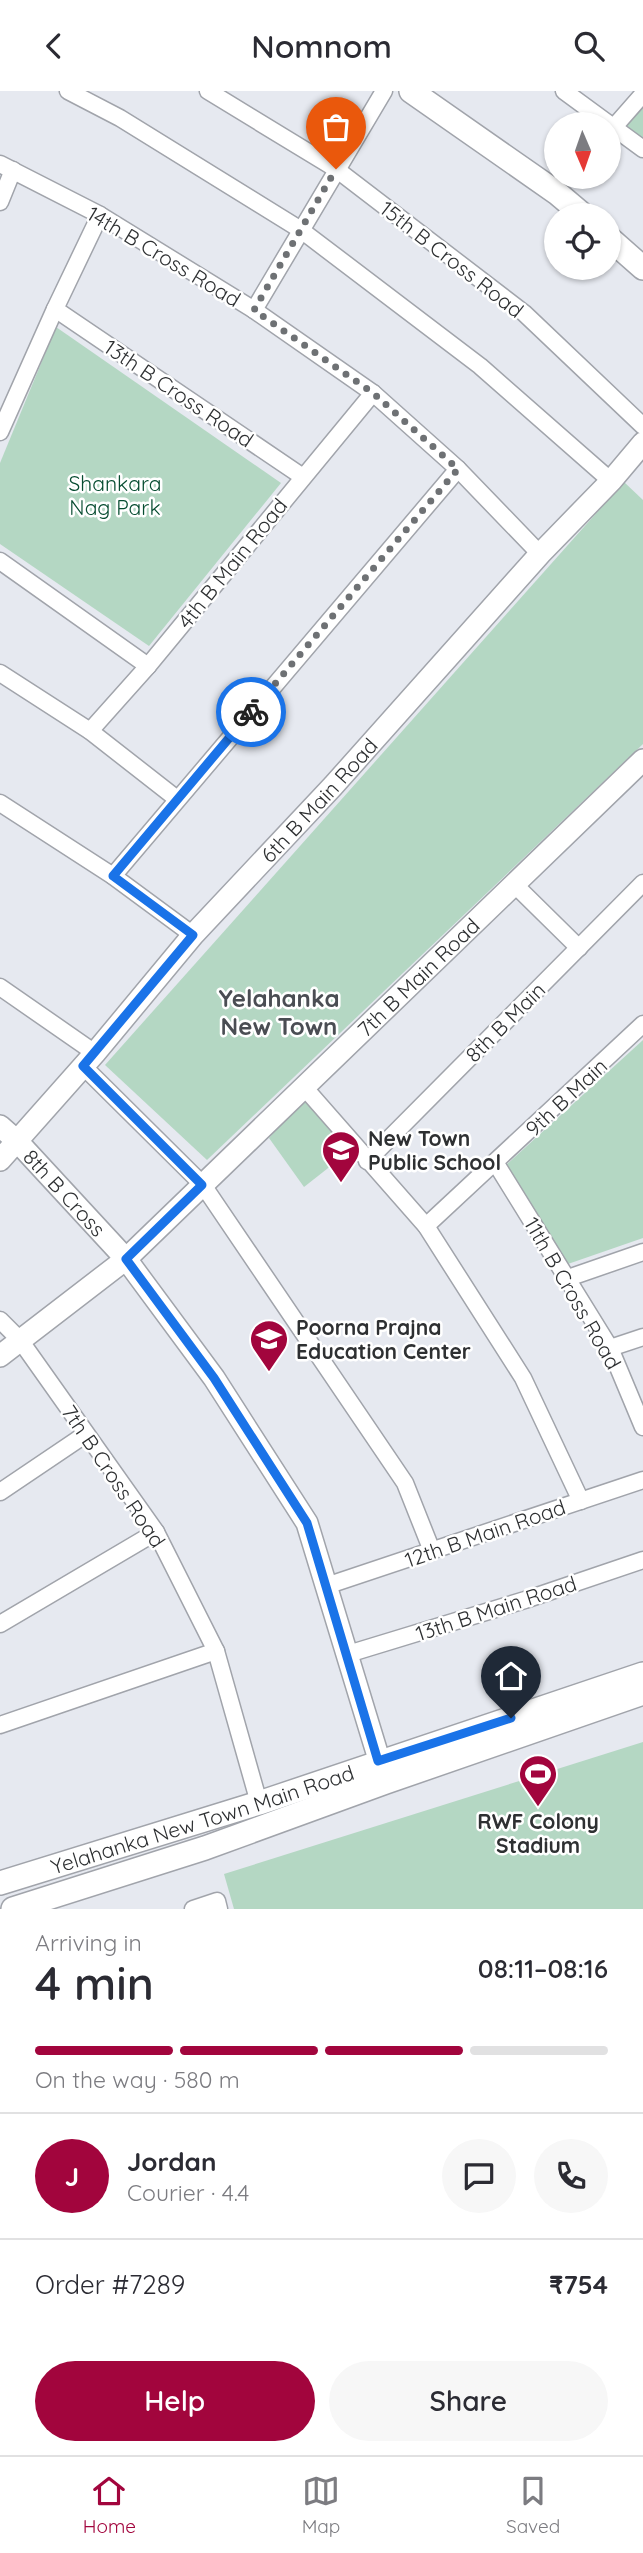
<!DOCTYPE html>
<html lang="en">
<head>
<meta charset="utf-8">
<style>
  body { margin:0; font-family:Quicksand,sans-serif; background:#f7f7f7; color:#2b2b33; height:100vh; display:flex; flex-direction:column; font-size:26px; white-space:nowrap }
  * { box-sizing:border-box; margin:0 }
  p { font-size:23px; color:#7c7c81 }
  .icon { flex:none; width:38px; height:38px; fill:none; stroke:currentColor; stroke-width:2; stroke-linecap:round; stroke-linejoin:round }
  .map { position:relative; height:1818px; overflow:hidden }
  .drawer { display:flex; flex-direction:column; background:#fff; flex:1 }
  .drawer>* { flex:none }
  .needle { width:46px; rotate:178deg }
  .buttons { position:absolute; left:544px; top:21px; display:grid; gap:14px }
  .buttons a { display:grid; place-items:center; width:77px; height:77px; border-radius:50%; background:#fff; box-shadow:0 2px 5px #0004; font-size:35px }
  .pin { position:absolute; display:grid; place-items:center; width:60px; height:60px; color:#fff; margin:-72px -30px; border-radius:50% 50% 50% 0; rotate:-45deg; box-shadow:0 0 7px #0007 }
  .pin .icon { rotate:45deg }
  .courier { position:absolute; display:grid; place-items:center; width:70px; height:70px; margin:-35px; border:5px solid #1a73e8; border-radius:50%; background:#fff; color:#222; box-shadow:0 2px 9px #0007 }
  .head em { font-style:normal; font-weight:600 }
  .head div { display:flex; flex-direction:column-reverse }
  .head { display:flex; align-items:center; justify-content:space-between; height:119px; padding:0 35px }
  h1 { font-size:46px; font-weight:600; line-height:52px }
  .bar { display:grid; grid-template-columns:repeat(4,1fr); gap:10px 7px; align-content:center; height:84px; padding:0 35px }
  .bar i { height:9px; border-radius:5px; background:#e1e1e2 }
  .bar .on { background:#a2053d }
  .bar p { grid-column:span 4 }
  .line { display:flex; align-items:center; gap:18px; padding:0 35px; border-top:2px solid #e1e1e2 }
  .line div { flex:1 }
  .round { display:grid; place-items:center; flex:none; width:74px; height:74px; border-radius:37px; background:#f7f7f7 }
  .cta { display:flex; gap:14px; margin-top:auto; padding:14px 35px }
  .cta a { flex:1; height:80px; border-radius:42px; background:#a2053d; color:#fff; font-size:28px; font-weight:600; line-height:80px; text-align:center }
  .cta a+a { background:#f7f7f7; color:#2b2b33 }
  header { display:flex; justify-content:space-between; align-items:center; height:91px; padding:0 35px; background:#fff; font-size:32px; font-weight:600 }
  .tab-bar { display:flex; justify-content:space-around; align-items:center; height:98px; border-top:2px solid #e1e1e2; background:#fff; font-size:19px; color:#7c7c81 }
  .tab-bar a { display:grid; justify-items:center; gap:4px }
  .tab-bar .on { color:#a2053d }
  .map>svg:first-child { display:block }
  .green { fill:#b4d7c3 }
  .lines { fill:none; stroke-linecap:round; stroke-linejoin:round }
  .minor-casing { stroke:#a1a4ab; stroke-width:19 }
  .tertiary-casing { stroke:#a1a4ab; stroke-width:24 }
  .secondary-casing { stroke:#a1a4ab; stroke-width:26 }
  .minor { stroke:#fff; stroke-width:16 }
  .tertiary { stroke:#fff; stroke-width:21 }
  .secondary { stroke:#fff; stroke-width:23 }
  .done { stroke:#6e7174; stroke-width:7; stroke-dasharray:0 12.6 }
  .route { stroke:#1a73e8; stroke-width:9 }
  .labels { text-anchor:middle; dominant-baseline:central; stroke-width:5; stroke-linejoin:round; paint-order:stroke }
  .street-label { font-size:21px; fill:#2e3032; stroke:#fff }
  .park-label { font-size:21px; fill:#064c30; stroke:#fff }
  .poi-label { font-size:21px; font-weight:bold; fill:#2e3032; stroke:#fff; text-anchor:start }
  .quarter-label { font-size:24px; font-weight:bold; fill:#4a4d53; stroke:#fff }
</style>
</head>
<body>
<header><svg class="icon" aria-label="back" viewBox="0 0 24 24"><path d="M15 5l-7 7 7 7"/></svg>Nomnom<svg class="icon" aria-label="search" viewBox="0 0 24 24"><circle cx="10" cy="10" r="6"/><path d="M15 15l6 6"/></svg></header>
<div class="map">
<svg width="643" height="1818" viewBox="0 0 643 1818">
  <rect width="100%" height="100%" fill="#e6e9f0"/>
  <g class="green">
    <polygon points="643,9 643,48 621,31"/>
    <polygon points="56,236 281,392 149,555 0,453 0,372"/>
    <polygon points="624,391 643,409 643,653 207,1069 105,974"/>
    <polygon points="643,949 643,1147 565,1174 506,1074"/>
    <polygon points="305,1006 351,1059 304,1096 269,1047"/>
    <polygon points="643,1651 643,1818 234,1818 224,1783"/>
  </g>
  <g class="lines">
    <defs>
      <g id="minor">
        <polyline points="68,0 120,27 301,139 480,275 611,390"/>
        <polyline points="208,0 336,78 524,222 643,335"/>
        <polyline points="564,0 643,58"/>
        <polyline points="614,36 643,3"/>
        <polyline points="0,73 100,124 254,219 373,302 458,378 540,463"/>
        <polyline points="0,111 13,79"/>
        <polyline points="55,218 303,386"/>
        <polyline points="254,219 384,0"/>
        <polyline points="0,341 55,218 100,124"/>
        <polyline points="0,470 148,575"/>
        <polyline points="0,582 90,640 177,708"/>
        <polyline points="90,640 148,575 373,302"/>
        <polyline points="0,712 113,785 193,844"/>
        <polyline points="113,785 458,378"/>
        <polyline points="514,793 579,857"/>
        <polyline points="0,896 95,962"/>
        <polyline points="83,975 203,1094 405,1392 432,1460"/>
        <polyline points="304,996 426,1135 523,1287 581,1410"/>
        <polyline points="367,1070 643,792"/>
        <polyline points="495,1071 610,1257 643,1336"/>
        <polyline points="426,1135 643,933"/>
        <polyline points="568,1187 643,1161"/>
        <polyline points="0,1229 20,1249 156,1441 216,1560 259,1712"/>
        <polyline points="610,1257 643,1246"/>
        <polyline points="0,1401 86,1343"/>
        <polyline points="326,1495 643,1389"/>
        <polyline points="0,1533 156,1441"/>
        <polyline points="348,1563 525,1509 643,1469"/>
        <polyline points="0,1634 216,1560"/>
        <polyline points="193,1818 217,1810 219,1818"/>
      </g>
      <g id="tertiary">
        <path id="s1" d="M0,1035L17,1050L126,1168L214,1287L307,1432L385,1688"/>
        <path id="s2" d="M0,1069L95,962L193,844L333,695L540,463L611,390L643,352"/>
        <path id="s3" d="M0,1265L126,1168L643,669"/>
      </g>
      <g id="secondary">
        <polyline points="411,0 557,102 583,124"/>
        <polyline points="609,147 643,177"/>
        <path id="s4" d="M0,1792L259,1712L643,1583"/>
        <polyline points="13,1818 205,1757 386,1691 643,1602"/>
      </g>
    </defs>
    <use href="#minor" class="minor-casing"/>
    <use href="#tertiary" class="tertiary-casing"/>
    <use href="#secondary" class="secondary-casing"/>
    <use href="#minor" class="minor"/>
    <use href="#tertiary" class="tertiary"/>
    <use href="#secondary" class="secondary"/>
  </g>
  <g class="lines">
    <polyline class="done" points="251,621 458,378 373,302 254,219 336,78"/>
    <polyline class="route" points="251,621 113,785 193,844 83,975 202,1094 126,1168 214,1287 307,1432 378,1670 511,1627"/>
  </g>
  <defs>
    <symbol id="school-pin" viewBox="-11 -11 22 30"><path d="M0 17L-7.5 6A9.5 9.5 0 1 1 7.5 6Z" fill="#a2053d" stroke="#fff"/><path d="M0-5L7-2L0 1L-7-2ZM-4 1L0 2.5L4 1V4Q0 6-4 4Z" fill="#fff"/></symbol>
    <symbol id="stadium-pin" viewBox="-11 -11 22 30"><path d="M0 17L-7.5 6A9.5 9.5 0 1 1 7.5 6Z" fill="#a2053d" stroke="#fff"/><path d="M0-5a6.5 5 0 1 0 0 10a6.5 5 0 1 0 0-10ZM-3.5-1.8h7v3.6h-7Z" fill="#fff"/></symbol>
  </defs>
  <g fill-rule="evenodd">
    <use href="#school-pin" x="319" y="1037" width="44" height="60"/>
    <use href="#school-pin" x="247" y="1226" width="44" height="60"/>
    <use href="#stadium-pin" x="516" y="1661" width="44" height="60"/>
  </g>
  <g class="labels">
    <g class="street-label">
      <text transform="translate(164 165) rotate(31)">14th B Cross Road</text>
      <text transform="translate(452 168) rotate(38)">15th B Cross Road</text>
      <text transform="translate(179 302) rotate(34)">13th B Cross Road</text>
      <text transform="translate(232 472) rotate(-51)">4th B Main Road</text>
      <text stroke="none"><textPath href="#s2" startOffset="481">6th B Main Road</textPath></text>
      <text stroke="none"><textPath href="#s3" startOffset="565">7th B Main Road</textPath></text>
      <text transform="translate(505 931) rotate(-45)">8th B Main</text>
      <text transform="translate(566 1006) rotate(-43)">9th B Main</text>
      <text stroke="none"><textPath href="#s1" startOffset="93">8th B Cross</textPath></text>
      <text transform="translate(573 1202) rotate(60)">11th B Cross Road</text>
      <text transform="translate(114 1385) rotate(56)">7th B Cross Road</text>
      <text transform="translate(485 1442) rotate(-19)">12th B Main Road</text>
      <text transform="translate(496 1517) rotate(-18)">13th B Main Road</text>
      <text stroke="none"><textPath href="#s4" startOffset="212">Yelahanka New Town Main Road</textPath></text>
    </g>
    <g class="park-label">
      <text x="115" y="392">Shankara<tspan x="115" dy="24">Nag Park</tspan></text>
    </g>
    <g class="poi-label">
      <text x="368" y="1047">New Town<tspan x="368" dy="24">Public School</tspan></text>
      <text x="296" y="1236">Poorna Prajna<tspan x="296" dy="24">Education Center</tspan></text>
      <text x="538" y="1730" text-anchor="middle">RWF Colony<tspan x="538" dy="24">Stadium</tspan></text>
    </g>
    <g class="quarter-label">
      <text x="279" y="907">Yelahanka<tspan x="279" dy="28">New Town</tspan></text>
    </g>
  </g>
</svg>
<div class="buttons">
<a><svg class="needle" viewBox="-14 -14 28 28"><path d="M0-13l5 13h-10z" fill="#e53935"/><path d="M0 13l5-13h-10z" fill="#7c7c81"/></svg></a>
<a><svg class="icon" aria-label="locate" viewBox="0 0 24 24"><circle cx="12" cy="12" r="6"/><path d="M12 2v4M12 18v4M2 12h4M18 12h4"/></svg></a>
</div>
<div class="pin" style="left:336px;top:78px;background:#ea580c"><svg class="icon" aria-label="bag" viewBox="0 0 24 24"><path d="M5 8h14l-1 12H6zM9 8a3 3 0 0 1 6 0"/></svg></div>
<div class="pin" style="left:511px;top:1627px;background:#1f2937"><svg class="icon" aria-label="home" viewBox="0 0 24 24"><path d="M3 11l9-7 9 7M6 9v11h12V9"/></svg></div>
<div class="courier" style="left:251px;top:621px"><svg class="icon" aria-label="bike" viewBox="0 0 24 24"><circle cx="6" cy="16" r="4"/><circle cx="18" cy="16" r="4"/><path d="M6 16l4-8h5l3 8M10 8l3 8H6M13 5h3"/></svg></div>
</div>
<section class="drawer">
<div class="head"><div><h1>4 min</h1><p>Arriving in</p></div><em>08:11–08:16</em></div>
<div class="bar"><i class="on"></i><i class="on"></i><i class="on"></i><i></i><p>On the way · 580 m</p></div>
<div class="line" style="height:126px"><b class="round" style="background:#a2053d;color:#fff">J</b><div><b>Jordan</b><p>Courier · 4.4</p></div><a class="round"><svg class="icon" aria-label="chat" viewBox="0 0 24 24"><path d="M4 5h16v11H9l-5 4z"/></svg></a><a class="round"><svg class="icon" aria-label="phone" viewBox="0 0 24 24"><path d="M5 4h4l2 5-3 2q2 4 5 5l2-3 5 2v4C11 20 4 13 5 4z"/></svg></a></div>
<div class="line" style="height:91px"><div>Order #7289</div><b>₹754</b></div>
<div class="cta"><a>Help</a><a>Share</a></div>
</section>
<nav class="tab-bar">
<a class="on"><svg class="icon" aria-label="home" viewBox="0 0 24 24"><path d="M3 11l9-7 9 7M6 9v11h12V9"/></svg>Home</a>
<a><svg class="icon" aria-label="map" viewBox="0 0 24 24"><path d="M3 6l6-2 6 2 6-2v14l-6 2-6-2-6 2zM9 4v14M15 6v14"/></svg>Map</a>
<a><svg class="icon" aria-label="saved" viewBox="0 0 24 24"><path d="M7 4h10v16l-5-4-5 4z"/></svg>Saved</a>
</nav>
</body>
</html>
